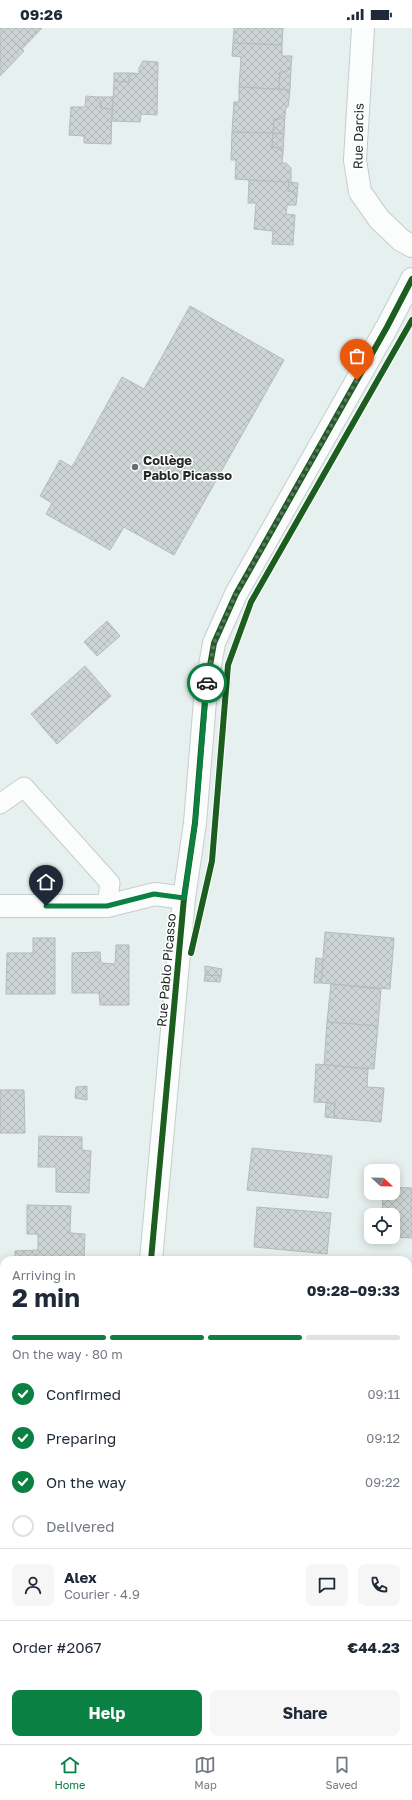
<!DOCTYPE html>
<html lang="en">
<head>
<meta charset="utf-8">
<style>
  body { margin:0; font-family:"Golos Text",sans-serif; background:#f6f6f7; color:#1f2937; height:100vh; display:flex; flex-direction:column; font-size:15px; white-space:nowrap }
  * { box-sizing:border-box; margin:0 }
  p { font-size:13px; color:#747a83 }
  .icon { flex:none; width:22px; height:22px; fill:none; stroke:currentColor; stroke-width:2; stroke-linecap:round; stroke-linejoin:round }
  .map { position:relative; flex:1; overflow:hidden }
  .sheet { position:absolute; left:0px; top:1228px; width:412px; height:488px; display:flex; flex-direction:column; background:#fff; border-radius:12px 12px 0 0; box-shadow:0 2px 10px #0003 }
  .sheet>* { flex:none }
  .needle { width:26px; rotate:112deg }
  .fabs { position:absolute; left:364px; top:1136px; display:grid; gap:8px }
  .fabs a { display:grid; place-items:center; width:36px; height:36px; border-radius:8px; background:#fff; box-shadow:0 2px 10px #0003; font-size:20px }
  .pin { position:absolute; display:grid; place-items:center; width:34px; height:34px; color:#fff; margin:-41px -17px; border-radius:50% 50% 50% 0; rotate:-45deg; box-shadow:0 0 4px #0007 }
  .pin .icon { rotate:45deg }
  .courier { position:absolute; display:grid; place-items:center; width:40px; height:40px; margin:-20px; border:3px solid #0b8043; border-radius:50%; background:#fff; color:#222; box-shadow:0 1px 5px #0007 }
  .overview em { font-style:normal; font-weight:700 }
  .overview div { display:flex; flex-direction:column-reverse }
  .overview { display:flex; align-items:center; justify-content:space-between; height:68px; padding:0 12px }
  h1 { font-size:26px; font-weight:700; line-height:30px }
  .bar { display:grid; grid-template-columns:repeat(4,1fr); gap:6px 4px; align-content:center; height:48px; padding:0 12px }
  .bar i { height:5px; border-radius:3px; background:#e0e1e3 }
  .bar .selected { background:#0b8043 }
  .bar p { grid-column:span 4 }
  .line { display:flex; align-items:center; gap:10px; padding:0 12px; border-top:1px solid #e0e1e3 }
  .line div { flex:1 }
  .round { display:grid; place-items:center; flex:none; width:42px; height:42px; border-radius:8px; background:#f6f6f7 }
  ol { padding:0 12px; list-style:none }
  li { display:flex; align-items:center; gap:12px; height:44px }
  li p { margin-inline-start:auto }
  li .icon { padding:4px; border-radius:50%; background:#0b8043; color:#fff; stroke-width:4 }
  li:last-child { color:#747a83 }
  li i { width:22px; height:22px; border:2px solid #e0e1e3; border-radius:50% }
  .primary-button { display:flex; gap:8px; margin-top:auto; padding:8px 12px }
  .primary-button a { flex:1; height:46px; border-radius:8px; background:#0b8043; color:#fff; font-size:16px; font-weight:700; line-height:46px; text-align:center }
  .primary-button a+a { background:#f6f6f7; color:#1f2937 }
  .status { display:flex; justify-content:space-between; align-items:center; height:28px; padding:0 20px; background:#fff; direction:ltr }
  .status svg { height:11px; fill:currentColor }
  .dock { display:flex; justify-content:space-around; align-items:center; height:56px; border-top:1px solid #e0e1e3; background:#fff; font-size:11px; color:#747a83 }
  .dock a { display:grid; justify-items:center; gap:2px }
  .dock .selected { color:#0b8043 }
  .map>svg:first-child { display:block }
  .building { fill:url(#building-cross-hatch); stroke:#b4bbba }
  .lines { fill:none; stroke-linecap:round; stroke-linejoin:round }
  .lane-casing { stroke:#c6cdcc; stroke-width:21 }
  .street-casing { stroke:#c6cdcc; stroke-width:24 }
  .lane { stroke:#fbfdfc; stroke-width:19 }
  .street { stroke:#fbfdfc; stroke-width:22 }
  .cycleway-casing { stroke:#fff; stroke-width:8 }
  .cycleway { stroke:#1b5e20; stroke-width:6 }
  .done { stroke:#686f6e; stroke-width:4; stroke-dasharray:0 7.2 }
  .route { stroke:#0b8043; stroke-width:5 }
  .poi-dot { fill:#686f6e; stroke:#fff; stroke-width:1.5 }
  .labels { text-anchor:middle; dominant-baseline:central; stroke-width:3; stroke-linejoin:round; paint-order:stroke }
  .street-label { font-size:13px; fill:#242a29; stroke:#fff }
  .poi-label { font-size:13px; font-weight:bold; fill:#242a29; stroke:#fff; text-anchor:start }
</style>
</head>
<body>
<div class="status"><b>09:26</b><svg viewBox="0 0 49 12"><path d="M0 12V9h3v3zM5 12V6h3v6zM10 12V3h3v9zM15 12V0h3v12zM26 1h20v11H26zM47 4h2v5h-2z"/></svg></div>
<div class="map">
<svg width="412" height="1716" viewBox="0 0 412 1716">
  <defs>
    <pattern id="building-cross-hatch" width="8" height="8" patternUnits="userSpaceOnUse"><rect width="8" height="8" fill="#cdd5d4"/><path d="M0 0l8 8M0 8l8-8" fill="none" stroke="#b0b7b6"/></pattern>
  </defs>
  <rect width="100%" height="100%" fill="#e6f0ee"/>
  <g class="building">
    <polygon points="0,0 24,23 0,48"/>
    <polygon points="0,0 42,0 22,21"/>
    <polygon points="234,0 283,0 282,17 233,15"/>
    <polygon points="233,15 282,17 282,28 292,28 291,39 286,44 280,44 279,61 239,59 241,29 232,28"/>
    <polygon points="143,33 158,34 157,87 141,86 140,94 112,93 114,53 129,54 129,50 133,45 139,46 139,40"/>
    <polygon points="291,39 290,62 279,61 280,44 286,44"/>
    <polygon points="114,45 133,45 129,50 129,54 114,53"/>
    <polygon points="239,59 290,62 288,79 286,79 285,87 280,91 274,91 273,105 232,104 234,74 239,74"/>
    <polygon points="86,68 97,69 101,73 101,80 112,81 111,116 84,115 84,108 69,107 71,79 85,79"/>
    <polygon points="97,69 113,69 112,81 101,80 101,73"/>
    <polygon points="285,87 284,106 273,105 274,91 280,91"/>
    <polygon points="232,104 273,105 272,119 279,120 283,125 282,135 286,135 291,140 291,155 235,151 236,132 231,132"/>
    <polygon points="273,105 284,106 283,125 279,120 272,119"/>
    <polygon points="249,152 289,154 288,163 293,163 297,168 296,177 287,177 286,186 295,187 293,217 272,216 273,203 254,201 256,175 248,175"/>
    <polygon points="289,154 298,155 297,168 293,163 288,163"/>
    <polygon points="190,278 284,332 174,527 124,499 110,522 46,486 52,475 40,468 60,432 72,439 122,349 144,361"/>
    <polygon points="107,593 120,608 97,628 84,614"/>
    <polygon points="85,638 111,668 57,716 31,686"/>
    <polygon points="325,904 394,910 390,961 321,955"/>
    <polygon points="33,910 55,910 55,966 6,966 7,925 33,925"/>
    <polygon points="116,917 129,917 129,977 100,977 99,965 72,965 72,925 100,924 101,935 115,936"/>
    <polygon points="316,930 323,931 321,955 314,955"/>
    <polygon points="205,938 222,941 221,948 205,947"/>
    <polygon points="205,947 221,948 220,954 204,953"/>
    <polygon points="331,956 381,961 378,998 327,994"/>
    <polygon points="327,994 378,998 374,1041 324,1037"/>
    <polygon points="316,1036 368,1041 367,1059 384,1060 381,1094 334,1090 335,1075 314,1074"/>
    <polygon points="87,1058 87,1072 75,1070 76,1059"/>
    <polygon points="0,1062 24,1062 25,1105 0,1105"/>
    <polygon points="326,1075 335,1075 334,1090 325,1089"/>
    <polygon points="39,1108 82,1109 82,1122 91,1123 89,1165 56,1164 56,1139 38,1139"/>
    <polygon points="252,1120 332,1128 328,1170 247,1162"/>
    <polygon points="393,1159 412,1160 412,1210 393,1209 393,1187 382,1187 383,1165 393,1165"/>
    <polygon points="27,1177 71,1178 70,1205 85,1206 84,1232 15,1232 15,1223 38,1222 38,1206 27,1206"/>
    <polygon points="257,1179 331,1185 327,1226 254,1219"/>
    <polygon points="1,1266 4,1266 4,1294 0,1294"/>
    <rect x="408" y="1299" width="4" height="41"/>
    <rect x="0" y="1308" width="4" height="14"/>
    <rect x="0" y="1322" width="4" height="15"/>
    <polygon points="0,1353 4,1353 4,1381 0,1380"/>
    <rect x="0" y="1552" width="4" height="28"/>
    <rect x="0" y="1591" width="4" height="52"/>
    <polygon points="0,1667 4,1668 4,1712 33,1712 33,1716 0,1716"/>
  </g>
  <g class="lines">
    <defs>
      <polyline id="lane" points="0,776 24,759 110,855 107,878"/>
      <g id="street">
        <polyline points="363,0 355,132 360,164 379,191 401,212 412,218"/>
        <polyline points="0,878 107,878 155,866 184,870"/>
        <polyline points="151,1232 184,870 195,795 206,660 214,615 236,566 387,299 412,251"/>
        <polyline points="110,1716 110,1712"/>
      </g>
    </defs>
    <use href="#lane" class="lane-casing"/>
    <use href="#street" class="street-casing"/>
    <use href="#lane" class="lane"/>
    <use href="#street" class="street"/>
    <defs>
      <g id="cycleway">
        <polyline points="191,925 212,833 228,637 251,574 412,292"/>
        <polyline points="151,1232 184,870 195,795 206,660 214,615 236,566 387,299 412,251"/>
      </g>
    </defs>
    <use href="#cycleway" class="cycleway-casing"/>
    <use href="#cycleway" class="cycleway"/>
  </g>
  <g class="lines">
    <polyline class="done" points="207,655 214,615 236,566 357,352"/>
    <polyline class="route" points="46,878 107,878 154,866 184,870 195,795 207,655"/>
  </g>
  <circle class="poi-dot" cx="135" cy="439" r="4"/>
  <g class="labels">
    <g class="street-label">
      <text transform="translate(358 108) rotate(-89)">Rue Darcis</text>
      <text transform="translate(166 942) rotate(-85)">Rue Pablo Picasso</text>
    </g>
    <g class="poi-label">
      <text x="143" y="432">Collège<tspan x="143" dy="15">Pablo Picasso</tspan></text>
    </g>
  </g>
</svg>
<div class="fabs">
<a><svg class="needle" viewBox="-14 -14 28 28"><path d="M0-13l5 13h-10z" fill="#e53935"/><path d="M0 13l5-13h-10z" fill="#747a83"/></svg></a>
<a><svg class="icon" aria-label="locate" viewBox="0 0 24 24"><circle cx="12" cy="12" r="6"/><path d="M12 2v4M12 18v4M2 12h4M18 12h4"/></svg></a>
</div>
<div class="pin" style="left:357px;top:352px;background:#ea580c"><svg class="icon" aria-label="bag" viewBox="0 0 24 24"><path d="M5 8h14l-1 12H6zM9 8a3 3 0 0 1 6 0"/></svg></div>
<div class="pin" style="left:46px;top:878px;background:#1f2937"><svg class="icon" aria-label="home" viewBox="0 0 24 24"><path d="M3 11l9-7 9 7M6 9v11h12V9"/></svg></div>
<div class="courier" style="left:207px;top:655px"><svg class="icon" aria-label="car" viewBox="0 0 24 24"><path d="M5 17H2v-5l4-1 3-4h7l3 4 3 1v5h-3M9 17h6M6 11h13"/><circle cx="7" cy="17" r="2"/><circle cx="17" cy="17" r="2"/></svg></div>
<section class="sheet">
<div class="overview"><div><h1>2 min</h1><p>Arriving in</p></div><em>09:28–09:33</em></div>
<div class="bar"><i class="selected"></i><i class="selected"></i><i class="selected"></i><i></i><p>On the way · 80 m</p></div>
<ol>
<li><svg class="icon" aria-label="check" viewBox="0 0 24 24"><path d="M5 12l5 5 9-10"/></svg>Confirmed<p>09:11</p></li>
<li><svg class="icon" aria-label="check" viewBox="0 0 24 24"><path d="M5 12l5 5 9-10"/></svg>Preparing<p>09:12</p></li>
<li><svg class="icon" aria-label="check" viewBox="0 0 24 24"><path d="M5 12l5 5 9-10"/></svg>On the way<p>09:22</p></li>
<li><i></i>Delivered</li>
</ol>
<div class="line" style="height:72px"><a class="round"><svg class="icon" aria-label="person" viewBox="0 0 24 24"><circle cx="12" cy="8" r="4"/><path d="M4 21q1-7 8-7t8 7"/></svg></a><div><b>Alex</b><p>Courier · 4.9</p></div><a class="round"><svg class="icon" aria-label="chat" viewBox="0 0 24 24"><path d="M4 5h16v11H9l-5 4z"/></svg></a><a class="round"><svg class="icon" aria-label="phone" viewBox="0 0 24 24"><path d="M5 4h4l2 5-3 2q2 4 5 5l2-3 5 2v4C11 20 4 13 5 4z"/></svg></a></div>
<div class="line" style="height:52px"><div>Order #2067</div><b>€44.23</b></div>
<div class="primary-button"><a>Help</a><a>Share</a></div>
</section>
</div>
<nav class="dock">
<a class="selected"><svg class="icon" aria-label="home" viewBox="0 0 24 24"><path d="M3 11l9-7 9 7M6 9v11h12V9"/></svg>Home</a>
<a><svg class="icon" aria-label="map" viewBox="0 0 24 24"><path d="M3 6l6-2 6 2 6-2v14l-6 2-6-2-6 2zM9 4v14M15 6v14"/></svg>Map</a>
<a><svg class="icon" aria-label="saved" viewBox="0 0 24 24"><path d="M7 4h10v16l-5-4-5 4z"/></svg>Saved</a>
</nav>
</body>
</html>
